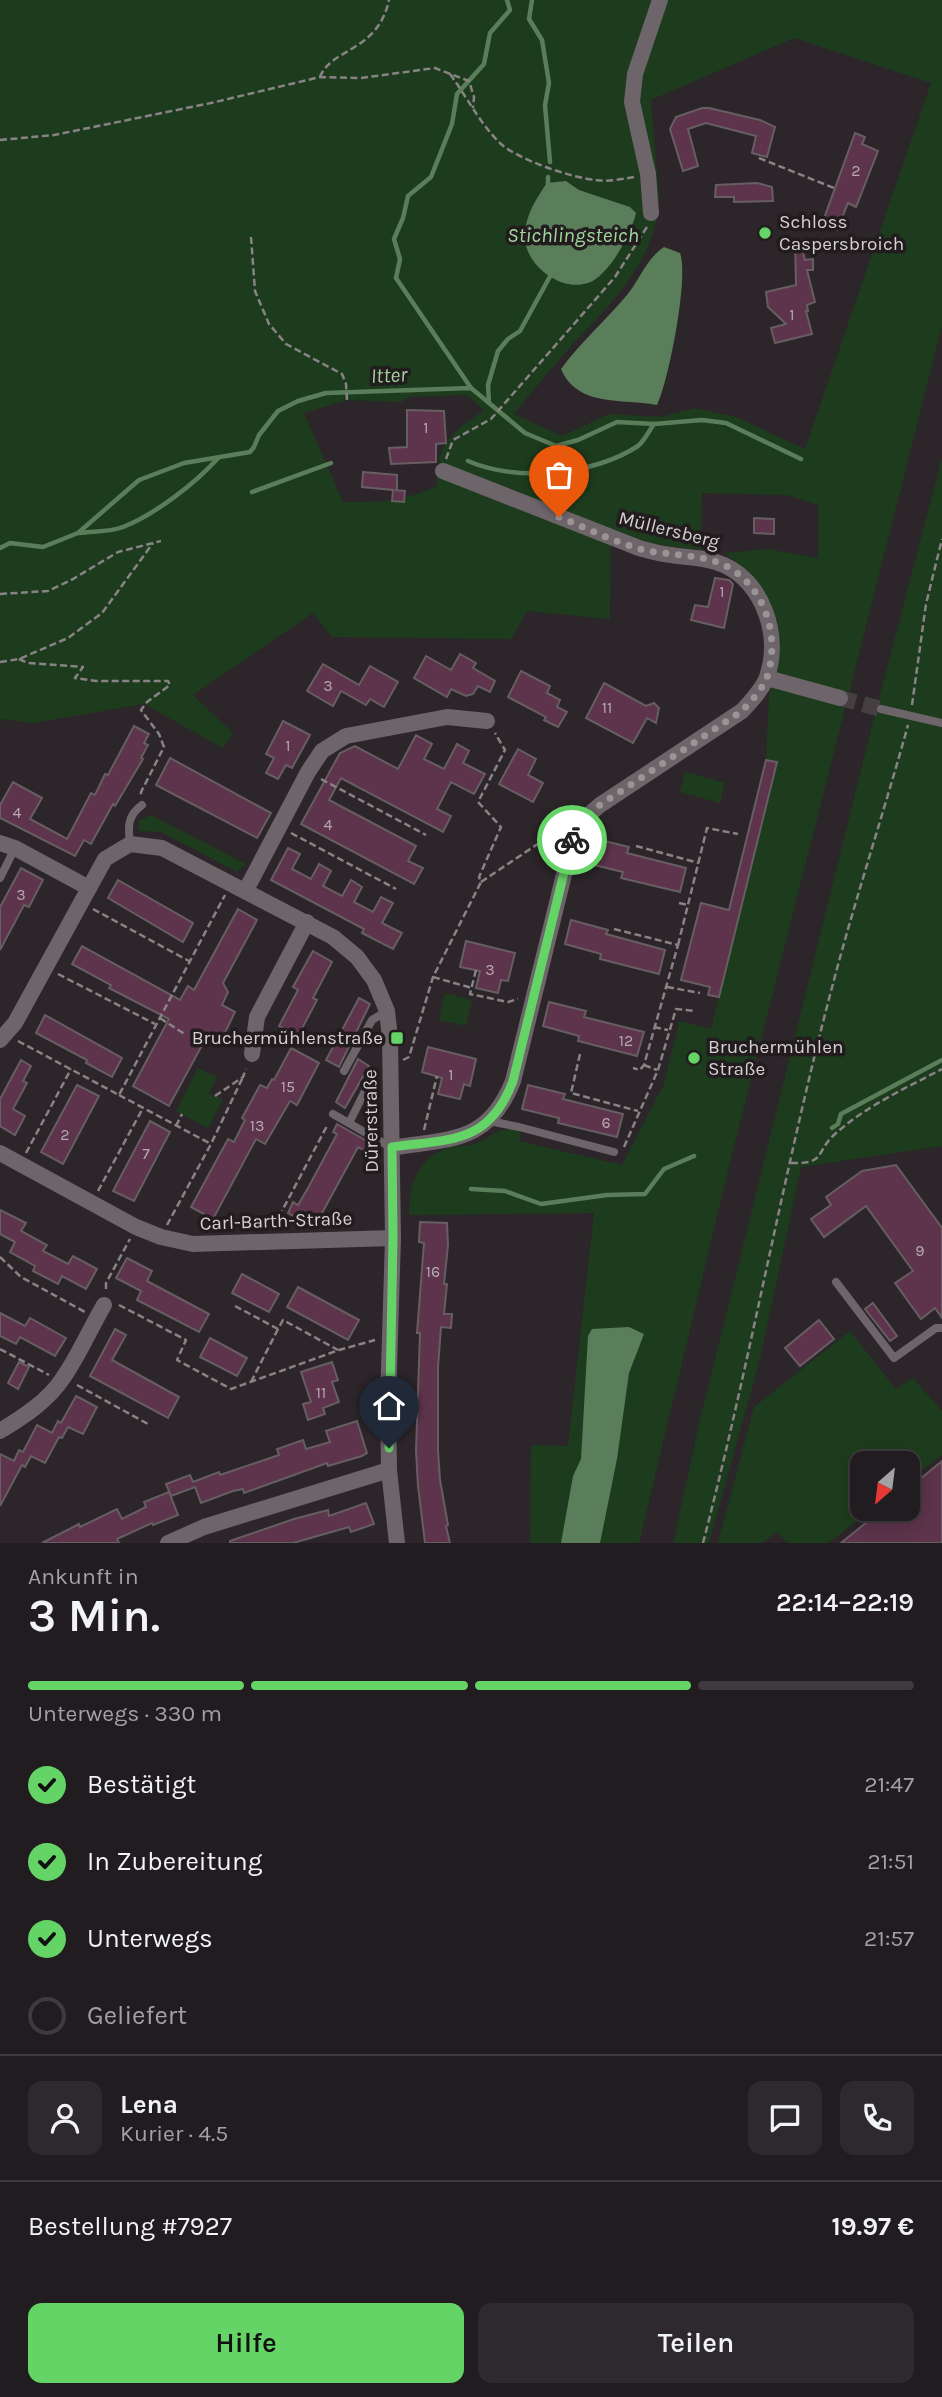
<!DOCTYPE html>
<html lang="de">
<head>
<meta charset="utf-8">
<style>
  body { margin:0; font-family:Karla,sans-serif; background:#2d292c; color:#f1f3f6; height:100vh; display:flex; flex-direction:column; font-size:26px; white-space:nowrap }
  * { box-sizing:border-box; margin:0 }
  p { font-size:23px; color:#a2a1a4 }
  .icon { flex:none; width:38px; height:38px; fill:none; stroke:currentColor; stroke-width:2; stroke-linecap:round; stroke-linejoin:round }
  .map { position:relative; height:1543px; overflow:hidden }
  .drawer { display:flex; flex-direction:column; background:#211c1f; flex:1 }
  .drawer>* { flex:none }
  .needle { width:46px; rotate:208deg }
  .tools { position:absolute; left:850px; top:1451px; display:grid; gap:14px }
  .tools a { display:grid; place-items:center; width:70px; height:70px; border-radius:14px; background:#211c1f; box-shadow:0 4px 18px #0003,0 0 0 2px #3e3a3d; font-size:35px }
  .pin { position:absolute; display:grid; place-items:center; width:60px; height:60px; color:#fff; margin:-72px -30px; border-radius:50% 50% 50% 0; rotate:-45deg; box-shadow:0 0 7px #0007 }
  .pin .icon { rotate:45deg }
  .courier { position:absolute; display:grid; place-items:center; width:70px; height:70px; margin:-35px; border:5px solid #65d467; border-radius:50%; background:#fff; color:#222; box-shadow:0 2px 9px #0007 }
  .headline em { font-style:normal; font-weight:600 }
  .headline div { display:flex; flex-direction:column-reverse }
  .headline { display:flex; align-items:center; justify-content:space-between; height:119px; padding:0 28px }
  h1 { font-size:46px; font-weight:600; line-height:52px }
  .bar { display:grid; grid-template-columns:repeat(4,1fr); gap:10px 7px; align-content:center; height:84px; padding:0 28px }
  .bar i { height:9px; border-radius:5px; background:#3e3a3d }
  .bar .on { background:#65d467 }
  .bar p { grid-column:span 4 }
  .line { display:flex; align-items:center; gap:18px; padding:0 28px; border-top:2px solid #3e3a3d }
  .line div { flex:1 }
  .round { display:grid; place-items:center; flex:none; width:74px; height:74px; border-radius:14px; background:#2d292c }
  ol { padding:0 28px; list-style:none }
  li { display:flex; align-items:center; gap:21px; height:77px }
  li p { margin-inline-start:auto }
  li .icon { padding:7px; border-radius:50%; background:#65d467; color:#111; stroke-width:4 }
  li:last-child { color:#a2a1a4 }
  li i { width:38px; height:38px; border:4px solid #3e3a3d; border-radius:50% }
  .cta { display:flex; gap:14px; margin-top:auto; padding:14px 28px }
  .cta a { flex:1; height:80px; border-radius:14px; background:#65d467; color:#111; font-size:28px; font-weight:600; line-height:80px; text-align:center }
  .cta a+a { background:#2d292c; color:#f1f3f6 }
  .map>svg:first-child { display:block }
  .green { fill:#1d3c1d; fill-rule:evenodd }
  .water { fill:#5b7e5a }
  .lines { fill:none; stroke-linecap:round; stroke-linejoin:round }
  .stream { stroke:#5b7e5a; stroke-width:4.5 }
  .building { fill:#5d344b; stroke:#665e62; stroke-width:2 }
  .minor-tunnel { stroke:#453f42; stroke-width:16; stroke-dasharray:16 8; stroke-linecap:butt }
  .path { stroke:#898386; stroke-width:2.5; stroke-dasharray:7 3.5; stroke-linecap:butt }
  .service { stroke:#6e656a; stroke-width:8 }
  .minor { stroke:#6e656a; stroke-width:16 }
  .done { stroke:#9a9497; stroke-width:7; stroke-dasharray:0 12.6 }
  .route { stroke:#65d467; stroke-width:9 }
  .poi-dot { fill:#65d467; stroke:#221c1f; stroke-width:2.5 }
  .labels { text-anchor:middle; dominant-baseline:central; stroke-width:7; stroke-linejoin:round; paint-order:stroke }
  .number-label { font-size:16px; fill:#b7a9b0 }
  .poi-label { font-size:19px; fill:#d5d0d2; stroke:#221c1f; text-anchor:start }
  .street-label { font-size:19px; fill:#d5d0d2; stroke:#221c1f }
  .water-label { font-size:21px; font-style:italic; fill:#9fd79d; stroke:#221c1f }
</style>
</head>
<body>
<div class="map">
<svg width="942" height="1543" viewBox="0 0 942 1543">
  <rect width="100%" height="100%" fill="#2c2529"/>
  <g class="green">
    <path d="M0,0H942V326L729,1166L639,1543H530L531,1445L568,1446L594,1213L409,1215C410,1183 417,1158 450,1147C458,1145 468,1147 477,1143C499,1134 494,1127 521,1131L519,1141L622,1165L664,1084L679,1021L711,1029L777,762L766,759L769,697L776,667L779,627L767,598L752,575L724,553L767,549L818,558V505L787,495L702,493L701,550L652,544L611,530L610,619L527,611L511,639L332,637L313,613L193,695L233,733L223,748L144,704L33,723L0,719ZM794,38L931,83L805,449L736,417L695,408L661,417L609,414L562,436L514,414C531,393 548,372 566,352C608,306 656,264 659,198L651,100ZM567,181L579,190L629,207L636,213L630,232L605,270L575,284C553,278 539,272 528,251ZM467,395L484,410C450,435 437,441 437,486C401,502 382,502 343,502L304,413L347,400L401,402L409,397Z"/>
    <polygon points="942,458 942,1146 801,1167 760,1359 709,1543 673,1543 702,1411 875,714"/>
    <polygon points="685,772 725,783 720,803 680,792"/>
    <polygon points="151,815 246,864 237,872 161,832 139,831 139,820"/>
    <polygon points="445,993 472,1000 466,1026 439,1020"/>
    <polygon points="198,1068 217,1077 209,1093 223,1100 208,1128 176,1111"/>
    <polygon points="850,1331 896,1389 913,1378 942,1411 942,1455 908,1481 908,1463 863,1463 863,1508 873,1509 828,1543 788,1543 777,1532 762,1543 718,1543 754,1407"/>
  </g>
  <g class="water">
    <path d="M566,181L579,190L630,207L636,213C632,233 608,277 588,283C561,292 526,266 525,238C524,217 536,199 547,183Z"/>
    <path d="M664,247L680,253C689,277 669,380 657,405C622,398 578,408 561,369C581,342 606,320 627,295C640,279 647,258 664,247Z"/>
    <polygon points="629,1327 644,1334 629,1373 617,1459 600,1543 561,1543 573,1476 581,1459 588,1336 592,1329"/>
  </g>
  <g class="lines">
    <g class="stream">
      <polyline points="532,0 529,19 542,40 549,83 545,105 550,162"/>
      <polyline points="548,177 548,189"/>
      <polyline points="471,388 396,278 400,259 394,239 403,218 408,196 431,177 452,124 457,94 484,64 490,33 510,10 507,0"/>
      <polyline points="489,403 488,385 498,351 508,339 520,331 553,271"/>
      <path d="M468,461C517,482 593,475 638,446C644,441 649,431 654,424"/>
      <polyline points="252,492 331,463"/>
      <path d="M79,533C93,531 111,532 123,527C154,515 196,483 218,458"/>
      <polyline points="0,548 10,543 43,547 78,533 139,480 184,463 250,452 254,447 259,435 278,411 298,401 326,393 471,388 525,433 556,446 578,440 617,422 654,424 702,420 726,423 801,459"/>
      <polyline points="832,1128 838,1124 841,1114 942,1060"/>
      <polyline points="471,1189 505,1191 541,1204 607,1195 645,1194 664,1169 694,1156"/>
    </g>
  </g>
  <g class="building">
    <polygon points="702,108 709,108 760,120 775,127 767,157 752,153 756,136 706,123 688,129 698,166 683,171 670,129 676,117"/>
    <polygon points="855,133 865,137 862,144 878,151 856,207 848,203 837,230 822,224"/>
    <polygon points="757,183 772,187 773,201 734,202 734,197 715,197 716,185"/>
    <polygon points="800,240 805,260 813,259 813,270 807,270 815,302 807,305 808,311 806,311 812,334 775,343 771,328 786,324 768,307 766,292 796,285 795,241"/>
    <polygon points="407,410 444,411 446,443 436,444 436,462 391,464 389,448 407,447"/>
    <polygon points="363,472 397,475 397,490 395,490 405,491 404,502 392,501 393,490 362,487"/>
    <polygon points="754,518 774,519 774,534 754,533"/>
    <polygon points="715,578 729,580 733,584 724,628 691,620 695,605 708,607"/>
    <polygon points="460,654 476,663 473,668 495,681 490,692 478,686 473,694 466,696 451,689 447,697 414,678 426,656 451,670"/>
    <polygon points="323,664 359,685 370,666 398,682 384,707 370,699 366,705 341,691 333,706 307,691"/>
    <polygon points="521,671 550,686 547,693 560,700 557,707 567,712 558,727 544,720 546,717 508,697"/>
    <polygon points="604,683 646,706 654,703 659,708 656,723 647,718 633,743 586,718"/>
    <polygon points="283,721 310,735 292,768 286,765 278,779 266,773 274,758 266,754"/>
    <polygon points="134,726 149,734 144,743 148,745 141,758 143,759 115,806 113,804 91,844 84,840 75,856 0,818 0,805 13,782 42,798 30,819 67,839 91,793 95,795 105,774 108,775"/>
    <polygon points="416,735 432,744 424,759 444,769 457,744 469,751 463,763 485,774 474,794 451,782 437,809 451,816 443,832 341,778 329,800 416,846 408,861 423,868 414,884 301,824 340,753 355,746 398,769"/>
    <polygon points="518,749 536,759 528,775 543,783 533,802 499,784"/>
    <polygon points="170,758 271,813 257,838 156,785"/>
    <polygon points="766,760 777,762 719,997 708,995 710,987 681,980 701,903 729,910"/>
    <polygon points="592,838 629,847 627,853 686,868 680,892 621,878 623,872 586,863"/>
    <polygon points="288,848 300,854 292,869 311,879 319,864 331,871 323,886 342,896 351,880 362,887 354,902 373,912 381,897 393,903 382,923 402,933 393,949 362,933 364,929 271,880"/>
    <polygon points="21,868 43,880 29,907 24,905 0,950 0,907"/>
    <polygon points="118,880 193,923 183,942 108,898"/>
    <polygon points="238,909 257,920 223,983 228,992 222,1005 235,1012 219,1045 206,1038 169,1106 133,1086 169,1019 109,988 111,985 72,964 82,946 180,1000 188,986 194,990"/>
    <polygon points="571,920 608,930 606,934 665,950 659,974 600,959 601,954 565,944"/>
    <polygon points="466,941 515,953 508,981 501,980 498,993 476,988 480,971 460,967"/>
    <polygon points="313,951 332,962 313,998 317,1000 298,1036 279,1026 298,990 293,987"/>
    <polygon points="359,998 370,1004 339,1067 326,1060"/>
    <polygon points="549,1002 586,1011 584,1017 644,1032 637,1056 578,1041 579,1036 543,1026"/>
    <polygon points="45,1015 122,1058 112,1077 86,1063 87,1060 36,1033"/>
    <polygon points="428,1047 476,1059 470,1086 464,1084 460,1099 438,1094 442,1078 422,1072"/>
    <polygon points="291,1048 319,1063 297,1105 290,1101 265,1144 256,1139 213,1219 191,1207 228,1139 234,1142 245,1120 242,1118 260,1085 267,1088 272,1079 274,1080"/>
    <polygon points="358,1059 369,1066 345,1108 336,1102"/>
    <polygon points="21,1060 31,1066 23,1081 27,1083 13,1109 25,1116 15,1135 0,1126 0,1099"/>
    <polygon points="77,1085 99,1096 63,1164 41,1152"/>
    <polygon points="528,1085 565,1094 563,1099 623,1114 617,1137 558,1123 559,1118 522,1109"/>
    <polygon points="150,1121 170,1132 134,1201 113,1191"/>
    <polygon points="337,1124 374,1145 369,1153 358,1147 321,1215 316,1215 304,1222 288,1213 293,1202 298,1205 308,1188 337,1134 333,1132"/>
    <polygon points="896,1165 942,1228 942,1318 935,1308 921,1319 895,1283 913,1271 866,1206 824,1237 811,1219 831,1205 826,1197 862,1171"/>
    <polygon points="0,1210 26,1223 21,1231 47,1245 43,1251 68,1264 73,1256 97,1269 86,1289 62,1276 58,1284 33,1271 35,1266 10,1252 15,1242 0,1234"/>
    <polygon points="420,1222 447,1223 448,1245 444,1284 447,1284 444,1314 452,1314 451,1328 441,1327 438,1367 438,1450 440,1480 448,1525 446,1526 450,1543 425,1543 418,1486 416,1451 420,1333 417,1333 424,1243 419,1242"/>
    <polygon points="127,1258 152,1271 147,1281 209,1314 199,1332 137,1300 141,1291 116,1278"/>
    <polygon points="242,1274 279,1294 269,1312 232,1293"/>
    <polygon points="298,1287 359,1320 348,1340 287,1307"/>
    <polygon points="873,1303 897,1336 890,1341 865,1309"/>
    <polygon points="0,1313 25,1326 30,1318 66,1338 55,1356 20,1337 16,1344 0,1336"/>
    <polygon points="819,1320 834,1339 800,1366 785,1348"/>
    <polygon points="115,1329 126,1335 112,1360 179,1397 168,1418 90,1376"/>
    <polygon points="210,1338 247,1358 237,1376 200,1357"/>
    <polygon points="19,1362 29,1367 18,1389 8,1383"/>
    <polygon points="332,1362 338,1380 332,1382 339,1402 323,1408 325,1414 308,1420 303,1404 311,1402 301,1372"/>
    <polygon points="76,1396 97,1407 83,1434 68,1427 62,1438 59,1437 45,1463 31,1456 25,1467 22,1465 0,1506 0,1454 14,1461 19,1450 23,1452 37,1425 52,1433 58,1421 61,1423"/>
    <polygon points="357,1421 367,1453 362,1456 328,1466 327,1463 244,1493 243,1489 233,1491 201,1503 195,1487 171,1496 166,1484 190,1475 193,1482 219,1472 220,1475 279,1455 277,1449 303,1440 306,1449 330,1442 326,1431"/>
    <polygon points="942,1461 942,1543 841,1543 884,1508 908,1508 908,1489"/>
    <polygon points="169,1492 178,1515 153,1525 152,1523 117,1539 119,1543 42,1543 79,1524 80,1527 117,1509 122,1519 146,1507 144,1502"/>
    <polygon points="366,1503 374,1524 351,1532 349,1527 293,1543 230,1543 230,1541 294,1519 328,1510 329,1516"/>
  </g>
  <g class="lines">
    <polyline class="minor-tunnel" points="840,698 881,709"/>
    <g class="path">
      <path d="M450,74C467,97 480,124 501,144C519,160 572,178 596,180C609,182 622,179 634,177"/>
      <path d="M320,77C331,48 378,52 389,0"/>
      <polyline points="0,140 54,135 211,103 320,77 361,78 435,68 469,81 474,97 473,108"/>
      <polyline points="759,158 834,188"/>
      <polyline points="251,237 255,291 269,324 286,344 342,374 346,384 347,400"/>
      <polyline points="446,459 453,440 491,419 615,277 647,227"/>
      <polyline points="0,594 48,591 73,579 118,552 161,541"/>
      <polyline points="19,659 28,663 83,667 75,678 96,681 168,681 170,685 147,702 141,710 159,734 164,747 141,792 141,796"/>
      <polyline points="0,662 19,659 68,638 102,613 153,543"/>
      <polyline points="912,705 926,604 942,539"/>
      <polyline points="321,779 426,835"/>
      <polyline points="291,833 396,889"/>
      <polyline points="636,846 699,863"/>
      <polyline points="481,882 554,833 560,831"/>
      <polyline points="679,903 688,905"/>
      <polyline points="93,909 189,961"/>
      <polyline points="614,929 678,945 644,1065 640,1070 633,1068"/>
      <polyline points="678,945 707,828 738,834"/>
      <polyline points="476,970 470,994 508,1002 518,999"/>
      <polyline points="58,974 155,1024"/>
      <polyline points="433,977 472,988"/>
      <polyline points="667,987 700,993"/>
      <polyline points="160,1018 186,1035"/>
      <polyline points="654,1027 668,1030"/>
      <polyline points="18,1041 119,1095 225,895"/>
      <polyline points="580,1054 571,1093 638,1111"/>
      <polyline points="403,1060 409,1057 433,977 481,882 479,877 501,827 478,802 505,750 495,733"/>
      <polyline points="644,1065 657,1070"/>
      <polyline points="119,1095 211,1144"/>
      <polyline points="215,1096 243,1077 246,1069"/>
      <polyline points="176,1126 182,1114"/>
      <polyline points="424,1130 437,1076"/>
      <polyline points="624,1147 658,1070 676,1009 696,1011"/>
      <polyline points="26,1153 71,1069"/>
      <path d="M791,1163C827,1164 814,1153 835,1134C866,1106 906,1088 942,1069"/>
      <polyline points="98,1191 143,1108"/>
      <polyline points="167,1225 211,1144 243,1077"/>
      <polyline points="274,1226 328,1124"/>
      <polyline points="0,1257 21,1277 85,1312"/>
      <polyline points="106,1289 106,1283 130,1239"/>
      <polyline points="119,1305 186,1340 177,1360 231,1389 339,1350 375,1340"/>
      <polyline points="235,1306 278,1329 283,1320 338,1350"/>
      <polyline points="0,1349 49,1375"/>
      <polyline points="251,1382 278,1329"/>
      <polyline points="77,1385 148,1424"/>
      <path d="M703,1543C753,1351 786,1156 838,965C860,884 886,805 908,725"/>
    </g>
    <g class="service">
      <polyline points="881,709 942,723"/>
      <path d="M130,844C128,827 127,816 142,805"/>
      <polyline points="0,878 15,848"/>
      <polyline points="344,1071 372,1020 387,1011"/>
      <polyline points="333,1114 392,1148"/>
      <polyline points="489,1121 519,1127 614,1152"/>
      <polyline points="349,1123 367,1087"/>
      <polyline points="836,1282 894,1358 936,1328 942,1328"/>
    </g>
    <g class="minor">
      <polyline points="651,213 648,174 632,102 635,74 660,0"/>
      <polyline points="767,678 840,698"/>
      <polyline points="0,843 15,848 89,888"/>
      <polyline points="246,890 308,772 322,751 346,736 447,717 487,721"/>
      <polyline points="0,1040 15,1023 105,859 130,844 162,848 333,937 357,957 374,980 387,1011 390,1038 393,1238 388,1403 389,1470 397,1543"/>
      <polyline points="252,1054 257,1017 307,922"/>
      <path d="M392,1148C451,1138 488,1144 513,1081L576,826L600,805L742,711C751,701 762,690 767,677C781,636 764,584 724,565C707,557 689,558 671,555C660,554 650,551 639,548L443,471"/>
      <polyline points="0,1153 136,1227 161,1237 193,1244 393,1238"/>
      <path d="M0,1431C23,1417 48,1401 63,1378C79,1355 90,1329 104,1305"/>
      <polyline points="168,1543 204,1527 389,1470"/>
    </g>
  </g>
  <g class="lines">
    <path class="done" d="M559,517C586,528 612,541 640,549C667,556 699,553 724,565C764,584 781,636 767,677C762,690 751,701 742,711L600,805L576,826L572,840"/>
    <path class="route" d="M389,1448L393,1238L392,1147C451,1139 489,1144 513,1081L572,840"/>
  </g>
  <g class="poi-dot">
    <circle cx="765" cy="233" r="7"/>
    <rect x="390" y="1031" width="14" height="14" rx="3.5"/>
    <circle cx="694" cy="1058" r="7"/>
  </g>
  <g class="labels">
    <g class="number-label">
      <text x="856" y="170">2</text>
      <text x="792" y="314">1</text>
      <text x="426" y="427">1</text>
      <text x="722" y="591">1</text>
      <text x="328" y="685">3</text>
      <text x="607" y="707">11</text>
      <text x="288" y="745">1</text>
      <text x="17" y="812">4</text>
      <text x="328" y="824">4</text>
      <text x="21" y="894">3</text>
      <text x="490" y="969">3</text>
      <text x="626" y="1040">12</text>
      <text x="451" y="1074">1</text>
      <text x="288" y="1086">15</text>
      <text x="606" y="1122">6</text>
      <text x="257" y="1125">13</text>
      <text x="65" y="1134">2</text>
      <text x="146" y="1153">7</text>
      <text x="920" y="1250">9</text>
      <text x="433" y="1271">16</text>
      <text x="321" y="1392">11</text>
    </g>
    <g class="poi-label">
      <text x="779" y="222">Schloss<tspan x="779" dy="22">Caspersbroich</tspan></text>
      <text x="383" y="1038" text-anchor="end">Bruchermühlenstraße</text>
      <text x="708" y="1047">Bruchermühlen<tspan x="708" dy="22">Straße</tspan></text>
    </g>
    <g class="street-label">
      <text transform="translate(669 530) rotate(14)">Müllersberg</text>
      <text transform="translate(371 1121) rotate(-91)">Dürerstraße</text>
      <text transform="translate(276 1221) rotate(-2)">Carl-Barth-Straße</text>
    </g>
    <g class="water-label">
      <text x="573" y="235">Stichlingsteich</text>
      <text transform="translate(389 375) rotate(-2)">Itter</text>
    </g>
  </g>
</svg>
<div class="tools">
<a><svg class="needle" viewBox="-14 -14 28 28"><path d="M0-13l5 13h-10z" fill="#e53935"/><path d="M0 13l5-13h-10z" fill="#a2a1a4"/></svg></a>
</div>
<div class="pin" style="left:559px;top:517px;background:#ea580c"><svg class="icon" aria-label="bag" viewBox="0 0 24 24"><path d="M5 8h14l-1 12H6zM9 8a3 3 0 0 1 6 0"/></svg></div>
<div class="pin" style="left:389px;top:1448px;background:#1f2937"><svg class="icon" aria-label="home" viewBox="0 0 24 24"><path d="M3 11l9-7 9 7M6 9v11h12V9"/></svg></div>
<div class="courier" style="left:572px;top:840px"><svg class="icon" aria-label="bike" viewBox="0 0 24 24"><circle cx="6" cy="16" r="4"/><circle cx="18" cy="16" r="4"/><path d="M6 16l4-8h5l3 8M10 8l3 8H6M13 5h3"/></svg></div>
</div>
<section class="drawer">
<div class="headline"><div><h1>3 Min.</h1><p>Ankunft in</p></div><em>22:14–22:19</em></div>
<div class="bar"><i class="on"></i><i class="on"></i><i class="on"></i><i></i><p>Unterwegs · 330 m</p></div>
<ol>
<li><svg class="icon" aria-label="check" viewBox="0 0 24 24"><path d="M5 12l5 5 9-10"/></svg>Bestätigt<p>21:47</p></li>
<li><svg class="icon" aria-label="check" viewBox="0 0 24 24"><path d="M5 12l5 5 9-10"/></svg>In Zubereitung<p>21:51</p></li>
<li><svg class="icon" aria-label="check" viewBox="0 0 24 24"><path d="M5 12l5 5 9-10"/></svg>Unterwegs<p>21:57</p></li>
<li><i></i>Geliefert</li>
</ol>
<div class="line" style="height:126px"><a class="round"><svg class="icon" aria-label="person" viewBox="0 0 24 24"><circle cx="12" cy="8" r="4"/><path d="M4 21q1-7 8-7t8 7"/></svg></a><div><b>Lena</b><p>Kurier · 4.5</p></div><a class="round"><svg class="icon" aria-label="chat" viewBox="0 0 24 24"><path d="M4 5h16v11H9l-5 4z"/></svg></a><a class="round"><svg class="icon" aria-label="phone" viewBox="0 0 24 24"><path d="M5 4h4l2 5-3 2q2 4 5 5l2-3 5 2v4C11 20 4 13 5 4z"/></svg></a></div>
<div class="line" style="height:91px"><div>Bestellung #7927</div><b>19.97 €</b></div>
<div class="cta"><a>Hilfe</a><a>Teilen</a></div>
</section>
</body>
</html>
